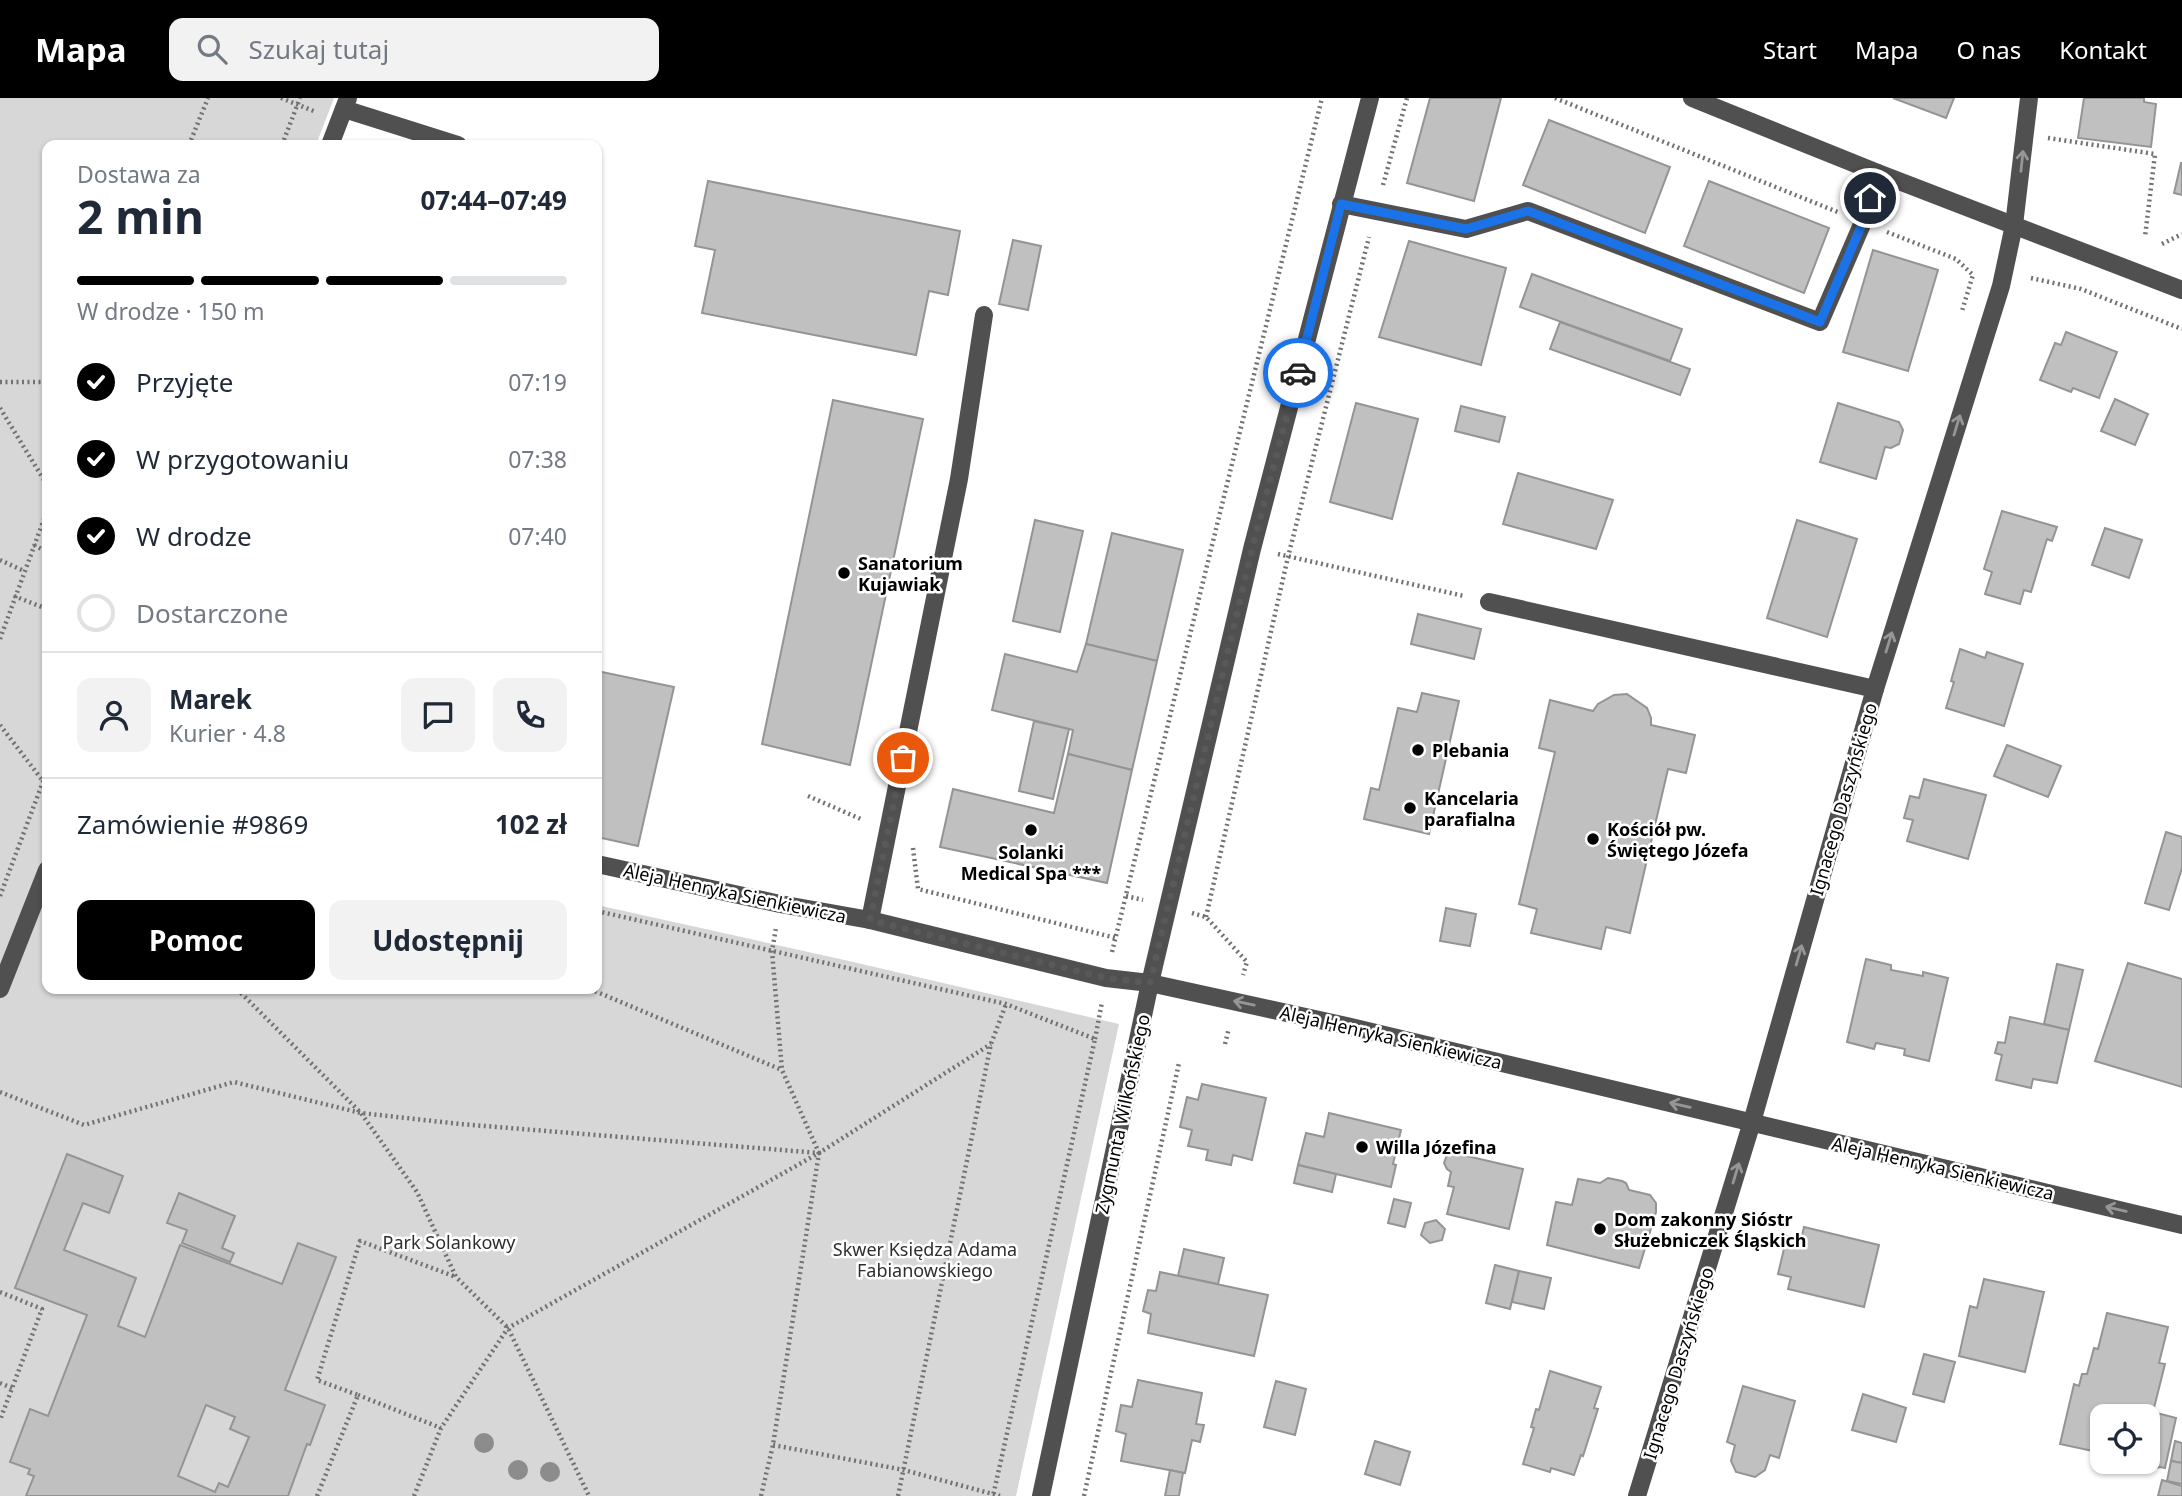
<!DOCTYPE html>
<html lang="pl">
<head>
<meta charset="utf-8">
<style>
  body { margin:0; font-family:"Noto Sans",sans-serif; background:#f2f2f3; color:#1f2937; height:100vh; display:flex; flex-direction:column; font-size:26px; white-space:nowrap }
  * { box-sizing:border-box; margin:0 }
  p { font-size:23px; color:#747a83 }
  .icon { flex:none; width:38px; height:38px; fill:none; stroke:currentColor; stroke-width:2; stroke-linecap:round; stroke-linejoin:round }
  .map { position:relative; flex:1; overflow:hidden }
  .panel { position:absolute; left:42px; top:42px; width:560px; height:854px; display:flex; flex-direction:column; background:#fff; border-radius:14px; box-shadow:0 2px 5px #0004 }
  .panel>* { flex:none }
  .buttons { position:absolute; left:2090px; top:1306px; display:grid; gap:14px }
  .buttons a { display:grid; place-items:center; width:70px; height:70px; border-radius:14px; background:#fff; box-shadow:0 2px 5px #0004; font-size:35px }
  .pin { position:absolute; display:grid; place-items:center; width:60px; height:60px; color:#fff; margin:-30px; border:4px solid #fff; border-radius:50%; box-shadow:0 2px 7px #0007 }
  .courier { position:absolute; display:grid; place-items:center; width:70px; height:70px; margin:-35px; border:5px solid #1a73e8; border-radius:50%; background:#fff; color:#222; box-shadow:0 2px 9px #0007 }
  .summary em { font-style:normal; font-weight:700 }
  .summary div { display:flex; flex-direction:column-reverse }
  .summary { display:flex; align-items:center; justify-content:space-between; height:119px; padding:0 35px }
  h1 { font-size:46px; font-weight:700; line-height:52px }
  .bar { display:grid; grid-template-columns:repeat(4,1fr); gap:10px 7px; align-content:center; height:84px; padding:0 35px }
  .bar i { height:9px; border-radius:5px; background:#e0e1e3 }
  .bar .on { background:#000 }
  .bar p { grid-column:span 4 }
  .line { display:flex; align-items:center; gap:18px; padding:0 35px; border-top:2px solid #e0e1e3 }
  .line div { flex:1 }
  .round { display:grid; place-items:center; flex:none; width:74px; height:74px; border-radius:14px; background:#f2f2f3 }
  ol { padding:0 35px; list-style:none }
  li { display:flex; align-items:center; gap:21px; height:77px }
  li p { margin-inline-start:auto }
  li .icon { padding:7px; border-radius:50%; background:#000; color:#fff; stroke-width:4 }
  li:last-child { color:#747a83 }
  li i { width:38px; height:38px; border:4px solid #e0e1e3; border-radius:50% }
  .action { display:flex; gap:14px; margin-top:auto; padding:14px 35px }
  .action a { flex:1; height:80px; border-radius:14px; background:#000; color:#fff; font-size:28px; font-weight:700; line-height:80px; text-align:center }
  .action a+a { background:#f2f2f3; color:#1f2937 }
  header { display:flex; align-items:center; gap:42px; box-sizing:border-box; height:98px; padding:0 35px; background:#000; color:#fff }
  header strong { font-size:33px }
  nav { display:flex; gap:38px; margin-inline-start:auto; font-size:24px }
  .search { width:490px; height:63px; background:#f2f2f3; display:flex; align-items:center; gap:18px; box-sizing:border-box; padding:0 24px; border-radius:14px; color:#747a83; font-size:26px }
  .map>svg:first-child { display:block }
  .green { fill:#d7d7d7 }
  .building { fill:#c0c0c0; stroke:#949494; stroke-width:2; fill-rule:evenodd }
  .lines { fill:none; stroke-linecap:round; stroke-linejoin:round }
  .path { stroke:#727272; stroke-width:4.5; stroke-dasharray:2 3.5; stroke-linecap:butt }
  .minor { stroke:#505050; stroke-width:18 }
  .tree { fill:#8c8c8c }
  .oneway { stroke:#969696 }
  .done { stroke:#595959; stroke-width:7; stroke-dasharray:0 12.6 }
  .route { stroke:#1a73e8; stroke-width:9 }
  .poi-dot { fill:#000; stroke:#fff; stroke-width:2.5 }
  .labels { text-anchor:middle; dominant-baseline:central; stroke-width:5; stroke-linejoin:round; paint-order:stroke }
  .poi-label { font-size:18px; font-weight:bold; fill:#000; stroke:#fff; text-anchor:start }
  .street-label { font-size:18px; fill:#000; stroke:#fff }
  .park-label { font-size:18px; fill:#2e2e2e; stroke:#fff }
</style>
</head>
<body>
<header>
<strong>Mapa</strong>
<div class="search"><svg class="icon" aria-label="search" viewBox="0 0 24 24"><circle cx="10" cy="10" r="6"/><path d="M15 15l6 6"/></svg>Szukaj tutaj</div>
<nav><a>Start</a><a>Mapa</a><a>O nas</a><a>Kontakt</a></nav>
</header>
<div class="map">
<svg width="2182" height="1398" viewBox="0 0 2182 1398">
  <rect width="100%" height="100%" fill="#fff"/>
  <polygon class="green" points="0,0 334,0 316,47 47,47 47,891 597,891 597,807 849,863 1119,926 1016,1398 0,1398"/>
  <g class="building">
    <polygon points="1430,0 1501,0 1474,103 1407,85"/>
    <polygon points="1893,0 1954,0 1946,20"/>
    <polygon points="2084,0 2144,0 2144,4 2156,6 2151,49 2078,40"/>
    <polygon points="1549,22 1670,69 1645,135 1523,87"/>
    <polygon points="2181,65 2182,65 2182,97 2174,95"/>
    <polygon points="708,83 960,133 948,197 929,193 916,257 702,215 715,152 695,148"/>
    <polygon points="1709,83 1829,130 1804,195 1684,148"/>
    <polygon points="1013,142 1041,148 1028,212 999,206"/>
    <polygon points="1409,143 1506,170 1481,267 1379,239"/>
    <polygon points="1873,152 1938,172 1908,273 1843,254"/>
    <polygon points="1532,176 1682,231 1670,263 1520,209"/>
    <polygon points="1560,224 1690,271 1680,297 1550,251"/>
    <polygon points="2066,234 2117,254 2099,300 2073,290 2071,294 2040,282 2055,245 2061,247"/>
    <polygon points="2115,301 2148,316 2135,347 2101,333"/>
    <polygon points="833,302 923,321 850,667 762,646"/>
    <polygon points="1356,305 1418,321 1392,421 1330,404"/>
    <polygon points="1838,305 1899,324 1903,332 1899,346 1891,350 1885,349 1876,381 1820,364"/>
    <polygon points="1461,308 1505,319 1499,344 1455,333"/>
    <polygon points="1518,375 1613,402 1596,451 1503,426"/>
    <polygon points="2002,413 2057,429 2052,443 2047,441 2031,494 2024,492 2020,506 1985,496 1992,474 1984,471"/>
    <polygon points="1035,422 1083,433 1060,534 1013,523"/>
    <polygon points="1797,422 1857,441 1827,539 1767,520"/>
    <polygon points="2105,430 2142,442 2129,480 2092,467"/>
    <polygon points="1112,435 1183,452 1157,563 1086,546"/>
    <polygon points="1418,516 1481,531 1474,561 1411,546"/>
    <polygon points="1086,546 1157,563 1132,672 1068,656 1073,632 992,612 1005,556 1077,574"/>
    <polygon points="1960,551 1985,560 1987,554 2023,566 2004,628 1946,610 1954,584 1951,583"/>
    <polygon points="597,573 674,589 638,748 597,739"/>
    <polygon points="1422,595 1459,603 1429,736 1364,721 1371,690 1379,692 1398,610 1417,614"/>
    <polygon points="1627,596 1647,610 1651,620 1651,627 1695,637 1686,675 1668,671 1630,835 1606,829 1601,851 1531,835 1537,811 1519,806 1555,654 1539,650 1550,602 1593,613 1598,606 1614,597"/>
    <polygon points="1034,623 1069,631 1053,701 1019,693"/>
    <polygon points="2007,647 2061,668 2048,699 1994,678"/>
    <polygon points="1068,656 1132,672 1107,785 940,749 953,691 1054,715"/>
    <polygon points="1924,681 1986,697 1968,761 1907,743 1913,722 1904,720 1910,698 1919,700"/>
    <polygon points="2166,734 2182,739 2182,770 2169,812 2145,805"/>
    <polygon points="1446,810 1476,816 1470,848 1440,843"/>
    <polygon points="1866,861 1891,867 1891,872 1923,878 1923,874 1948,880 1929,963 1904,957 1905,951 1876,945 1874,951 1847,944"/>
    <polygon points="2128,865 2182,881 2182,989 2095,963"/>
    <polygon points="2057,866 2083,872 2069,932 2044,926"/>
    <polygon points="2010,919 2069,932 2057,985 2033,981 2031,990 1996,982 2002,957 1995,955 1998,944 2005,945"/>
    <polygon points="1202,986 1266,1000 1252,1062 1233,1057 1231,1067 1206,1062 1208,1052 1188,1048 1192,1032 1180,1029 1187,999 1198,1002"/>
    <polygon points="1329,1015 1401,1032 1393,1066 1396,1067 1391,1089 1298,1067 1306,1035 1324,1039"/>
    <polygon points="1454,1055 1523,1071 1509,1131 1447,1116 1454,1089 1448,1088 1451,1074 1447,1071 1444,1065 1447,1057"/>
    <path d="M67,1056L123,1078L109,1115L83,1105L64,1152L136,1180L118,1228L145,1239L180,1147L282,1186L298,1145L336,1159L285,1292L325,1307L310,1347L307,1346L288,1398H26L34,1378L28,1376L30,1371L10,1364L30,1311L48,1318L87,1217L15,1190ZM206,1307L235,1319L230,1331L249,1339L228,1389L219,1385L215,1394L178,1378Z"/>
    <polygon points="1298,1067 1336,1076 1332,1094 1294,1085"/>
    <polygon points="1608,1080 1622,1083 1626,1085 1629,1092 1650,1097 1656,1105 1656,1114 1639,1170 1547,1147 1556,1104 1572,1107 1578,1081 1600,1085"/>
    <polygon points="179,1095 235,1118 222,1150 234,1155 230,1164 182,1145 187,1132 167,1125"/>
    <polygon points="1394,1101 1411,1105 1405,1129 1388,1125"/>
    <polygon points="1436,1122 1445,1131 1442,1142 1430,1145 1421,1137 1425,1125"/>
    <polygon points="1804,1129 1879,1147 1864,1209 1788,1191 1791,1179 1778,1176 1787,1138 1801,1142"/>
    <polygon points="1184,1151 1224,1160 1218,1186 1178,1178"/>
    <polygon points="1495,1167 1519,1173 1510,1211 1486,1205"/>
    <polygon points="1519,1173 1551,1180 1544,1211 1512,1204"/>
    <polygon points="1160,1174 1268,1197 1254,1258 1148,1235 1151,1216 1143,1213 1148,1192 1156,1193"/>
    <polygon points="1984,1181 2044,1194 2025,1274 1959,1258 1970,1208 1977,1210"/>
    <polygon points="2107,1215 2168,1229 2159,1265 2165,1266 2153,1314 2176,1320 2165,1370 2160,1369 2149,1372 2147,1365 2136,1363 2147,1363 2147,1318 2102,1318 2102,1355 2060,1346 2074,1286 2079,1288 2082,1276 2087,1276 2094,1250 2098,1251"/>
    <polygon points="1924,1256 1955,1264 1944,1304 1913,1296"/>
    <polygon points="1550,1273 1601,1289 1594,1310 1598,1311 1583,1358 1581,1357 1574,1377 1551,1370 1550,1374 1523,1366 1534,1330 1531,1329 1536,1311 1539,1312"/>
    <polygon points="1138,1282 1202,1295 1196,1326 1204,1327 1200,1344 1192,1342 1185,1375 1121,1363 1126,1336 1116,1333 1121,1307 1132,1309"/>
    <polygon points="1276,1283 1306,1291 1295,1337 1264,1329"/>
    <polygon points="1743,1288 1795,1303 1779,1360 1770,1357 1765,1372 1755,1379 1736,1374 1731,1363 1735,1347 1727,1344"/>
    <polygon points="1863,1296 1906,1310 1896,1344 1852,1332"/>
    <polygon points="1375,1343 1410,1354 1400,1387 1365,1376"/>
    <polygon points="2175,1343 2182,1345 2182,1365 2171,1363"/>
    <polygon points="2171,1363 2182,1365 2182,1386 2167,1383"/>
    <polygon points="1170,1372 1183,1375 1179,1398 1165,1398"/>
    <polygon points="2162,1382 2182,1388 2182,1398 2158,1398"/>
  </g>
  <g class="lines">
    <g class="path">
      <polyline points="281,0 316,14"/>
      <polyline points="1555,0 1840,115"/>
      <polyline points="2048,40 2155,56 2145,139"/>
      <polyline points="189,47 208,0"/>
      <polyline points="282,47 300,0"/>
      <polyline points="1383,87 1407,0"/>
      <polyline points="1887,134 1956,161 1973,177 1962,213"/>
      <polyline points="2162,146 2182,136"/>
      <polyline points="2031,180 2081,191 2182,231"/>
      <polyline points="0,284 47,284"/>
      <polyline points="0,310 47,387"/>
      <polyline points="34,447 47,454"/>
      <polyline points="1278,456 1464,498"/>
      <polyline points="0,462 24,473"/>
      <polyline points="14,498 47,511"/>
      <polyline points="0,541 47,413"/>
      <polyline points="0,627 43,683 47,686"/>
      <polyline points="808,698 863,722"/>
      <polyline points="913,750 918,791 1116,840"/>
      <polyline points="0,798 47,673"/>
      <polyline points="1126,798 1143,802"/>
      <polyline points="597,813 1006,906 1095,941 993,1398"/>
      <polyline points="1192,815 1206,819 1247,864 1243,877"/>
      <polyline points="1206,819 1288,459 1369,139"/>
      <polyline points="1112,854 1322,0"/>
      <polyline points="237,891 361,1015 417,1094 456,1179 508,1230 589,1398"/>
      <polyline points="590,891 782,972"/>
      <polyline points="1095,941 1102,904"/>
      <polyline points="1225,946 1229,930"/>
      <polyline points="0,994 84,1027 234,984 361,1015 460,1026 819,1055 991,946"/>
      <polyline points="0,1194 42,1211 0,1322"/>
      <polyline points="0,1285 12,1290"/>
      <polyline points="358,1297 441,1330"/>
      <polyline points="773,1347 904,1372 1000,1398"/>
      <polyline points="317,1398 358,1297 317,1282 360,1143 456,1179"/>
      <polyline points="414,1398 441,1330 508,1230 819,1055 782,972 772,853 776,830"/>
      <polyline points="761,1398 773,1347 819,1055"/>
      <polyline points="898,1398 991,946 1006,906"/>
      <polyline points="1084,1398 1179,965"/>
    </g>
    <g class="minor">
      <polyline points="1692,0 1878,75 2182,192"/>
      <polyline points="344,11 458,47"/>
      <polyline points="330,47 348,0"/>
      <polyline points="1341,106 1466,131 1528,113 1820,224 1863,124 1878,75"/>
      <polyline points="1489,504 1875,591"/>
      <polyline points="597,766 780,806 870,822 1106,880 1150,885 1351,929 2182,1127"/>
      <polyline points="870,822 959,381 984,217"/>
      <polyline points="0,891 47,772"/>
      <polyline points="1041,1398 1150,885 1252,451 1370,0"/>
      <polyline points="1637,1398 1752,1024 1875,591 2001,188 2014,127 2029,0"/>
    </g>
  </g>
  <g class="tree">
    <circle cx="484" cy="1345" r="10"/>
    <circle cx="518" cy="1372" r="10"/>
    <circle cx="550" cy="1374" r="10"/>
  </g>
  <defs><path id="oneway-shaft" d="M-6 0H5M1.5-3L5.5 0L1.5 3" fill="none" stroke-width="1.6" stroke-linecap="round" stroke-linejoin="round" transform="scale(1.75)"/></defs>
  <g class="oneway">
    <use href="#oneway-shaft" transform="translate(2022 63) rotate(-84)"/>
    <use href="#oneway-shaft" transform="translate(1957 327) rotate(-73)"/>
    <use href="#oneway-shaft" transform="translate(1889 544) rotate(-73)"/>
    <use href="#oneway-shaft" transform="translate(1799 857) rotate(-74)"/>
    <use href="#oneway-shaft" transform="translate(1244 905) rotate(-168)"/>
    <use href="#oneway-shaft" transform="translate(1680 1007) rotate(-167)"/>
    <use href="#oneway-shaft" transform="translate(1736 1075) rotate(-73)"/>
    <use href="#oneway-shaft" transform="translate(2116 1111) rotate(-167)"/>
  </g>
  <g class="lines">
    <polyline class="done" points="903,660 870,822 1106,880 1150,885 1252,451 1298,275"/>
    <polyline class="route" points="1298,275 1341,106 1466,131 1528,113 1820,224 1863,124 1870,100"/>
  </g>
  <g class="poi-dot">
    <circle cx="844" cy="475" r="7"/>
    <circle cx="1418" cy="652" r="7"/>
    <circle cx="1410" cy="710" r="7"/>
    <circle cx="1031" cy="732" r="7"/>
    <circle cx="1593" cy="741" r="7"/>
    <circle cx="1362" cy="1049" r="7"/>
    <circle cx="1600" cy="1131" r="7"/>
  </g>
  <g class="labels">
    <g class="poi-label">
      <text x="858" y="465">Sanatorium<tspan x="858" dy="21">Kujawiak</tspan></text>
      <text x="1432" y="652">Plebania</text>
      <text x="1424" y="700">Kancelaria<tspan x="1424" dy="21">parafialna</tspan></text>
      <text x="1607" y="731">Kościół pw.<tspan x="1607" dy="21">Świętego Józefa</tspan></text>
      <text x="1031" y="754" text-anchor="middle">Solanki<tspan x="1031" dy="21">Medical Spa ***</tspan></text>
      <text x="1376" y="1049">Willa Józefina</text>
      <text x="1614" y="1121">Dom zakonny Sióstr<tspan x="1614" dy="21">Służebniczek Śląskich</tspan></text>
    </g>
    <g class="street-label">
      <text transform="translate(1843 701) rotate(-74)">Ignacego Daszyńskiego</text>
      <text transform="translate(735 795) rotate(12)">Aleja Henryka Sienkiewicza</text>
      <text transform="translate(1391 939) rotate(13)">Aleja Henryka Sienkiewicza</text>
      <text transform="translate(1122 1016) rotate(-78)">Zygmunta Wilkońskiego</text>
      <text transform="translate(1943 1070) rotate(13)">Aleja Henryka Sienkiewicza</text>
      <text transform="translate(1678 1265) rotate(-73)">Ignacego Daszyńskiego</text>
    </g>
    <g class="park-label">
      <text x="449" y="1144">Park Solankowy</text>
      <text x="925" y="1151">Skwer Księdza Adama<tspan x="925" dy="21">Fabianowskiego</tspan></text>
    </g>
  </g>
</svg>
<div class="buttons">
<a><svg class="icon" aria-label="locate" viewBox="0 0 24 24"><circle cx="12" cy="12" r="6"/><path d="M12 2v4M12 18v4M2 12h4M18 12h4"/></svg></a>
</div>
<div class="pin" style="left:903px;top:660px;background:#ea580c"><svg class="icon" aria-label="bag" viewBox="0 0 24 24"><path d="M5 8h14l-1 12H6zM9 8a3 3 0 0 1 6 0"/></svg></div>
<div class="pin" style="left:1870px;top:100px;background:#1f2937"><svg class="icon" aria-label="home" viewBox="0 0 24 24"><path d="M3 11l9-7 9 7M6 9v11h12V9"/></svg></div>
<div class="courier" style="left:1298px;top:275px"><svg class="icon" aria-label="car" viewBox="0 0 24 24"><path d="M5 17H2v-5l4-1 3-4h7l3 4 3 1v5h-3M9 17h6M6 11h13"/><circle cx="7" cy="17" r="2"/><circle cx="17" cy="17" r="2"/></svg></div>
<section class="panel">
<div class="summary"><div><h1>2 min</h1><p>Dostawa za</p></div><em>07:44–07:49</em></div>
<div class="bar"><i class="on"></i><i class="on"></i><i class="on"></i><i></i><p>W drodze · 150 m</p></div>
<ol>
<li><svg class="icon" aria-label="check" viewBox="0 0 24 24"><path d="M5 12l5 5 9-10"/></svg>Przyjęte<p>07:19</p></li>
<li><svg class="icon" aria-label="check" viewBox="0 0 24 24"><path d="M5 12l5 5 9-10"/></svg>W przygotowaniu<p>07:38</p></li>
<li><svg class="icon" aria-label="check" viewBox="0 0 24 24"><path d="M5 12l5 5 9-10"/></svg>W drodze<p>07:40</p></li>
<li><i></i>Dostarczone</li>
</ol>
<div class="line" style="height:126px"><a class="round"><svg class="icon" aria-label="person" viewBox="0 0 24 24"><circle cx="12" cy="8" r="4"/><path d="M4 21q1-7 8-7t8 7"/></svg></a><div><b>Marek</b><p>Kurier · 4.8</p></div><a class="round"><svg class="icon" aria-label="chat" viewBox="0 0 24 24"><path d="M4 5h16v11H9l-5 4z"/></svg></a><a class="round"><svg class="icon" aria-label="phone" viewBox="0 0 24 24"><path d="M5 4h4l2 5-3 2q2 4 5 5l2-3 5 2v4C11 20 4 13 5 4z"/></svg></a></div>
<div class="line" style="height:91px"><div>Zamówienie #9869</div><b>102 zł</b></div>
<div class="action"><a>Pomoc</a><a>Udostępnij</a></div>
</section>
</div>
</body>
</html>
